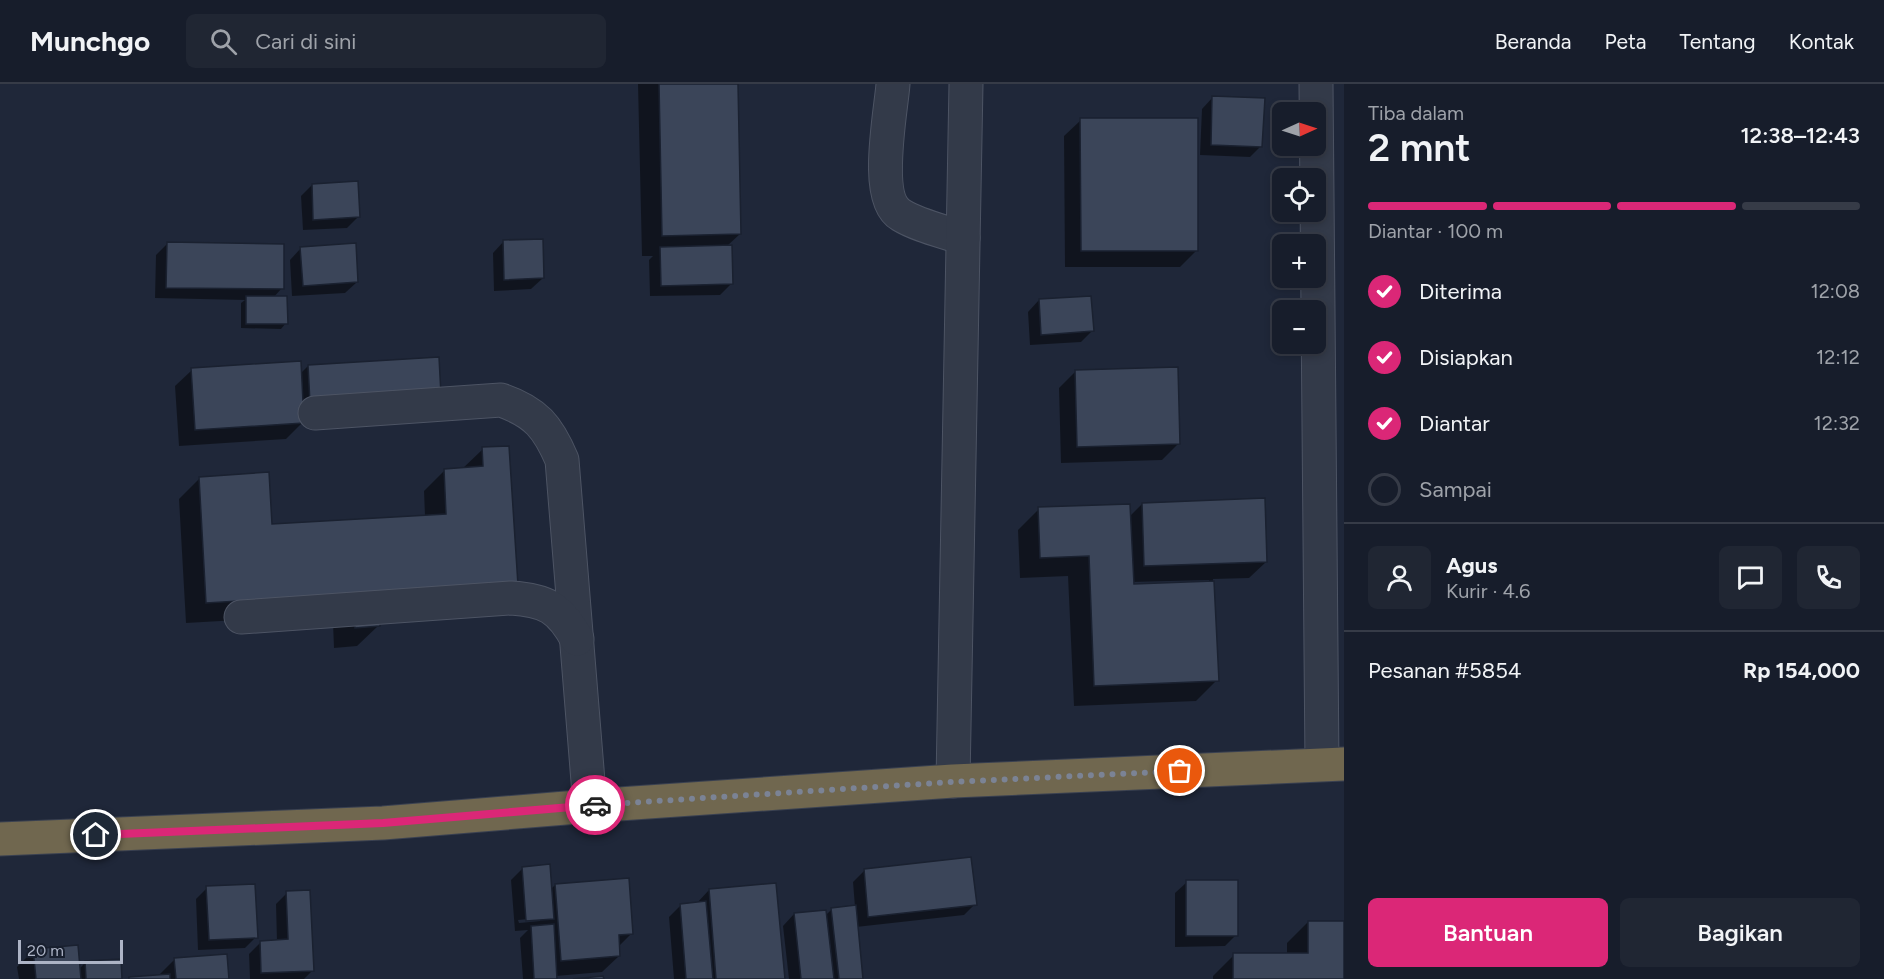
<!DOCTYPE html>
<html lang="id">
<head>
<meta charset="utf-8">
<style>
  body { margin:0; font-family:Figtree,sans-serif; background:#202633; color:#f1f3f6; height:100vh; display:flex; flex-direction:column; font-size:22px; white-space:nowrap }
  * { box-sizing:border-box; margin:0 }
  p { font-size:20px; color:#9ea2a9 }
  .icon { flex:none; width:33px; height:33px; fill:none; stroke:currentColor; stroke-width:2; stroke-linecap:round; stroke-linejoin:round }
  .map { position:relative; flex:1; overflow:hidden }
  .details { display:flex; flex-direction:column; background:#171d2b; width:540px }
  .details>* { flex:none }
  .needle { width:39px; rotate:87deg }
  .buttons { position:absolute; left:1272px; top:18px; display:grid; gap:12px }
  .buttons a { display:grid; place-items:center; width:54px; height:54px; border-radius:9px; background:#171d2b; box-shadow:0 3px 9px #0003,0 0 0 2px #363b47; font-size:30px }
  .scale { position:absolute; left:18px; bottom:15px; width:105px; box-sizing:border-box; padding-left:6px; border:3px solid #adb4c6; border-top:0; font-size:16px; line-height:21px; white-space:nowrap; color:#adb4c6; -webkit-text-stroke:4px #181f2e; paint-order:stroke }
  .pin { position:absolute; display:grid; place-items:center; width:51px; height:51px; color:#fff; margin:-26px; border:3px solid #fff; border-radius:50%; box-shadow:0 2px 6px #0007 }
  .courier { position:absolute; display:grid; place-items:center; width:60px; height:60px; margin:-30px; border:4px solid #db2777; border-radius:50%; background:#fff; color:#222; box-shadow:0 2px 8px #0007 }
  .overview em { font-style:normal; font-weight:600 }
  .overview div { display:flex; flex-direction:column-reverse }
  .overview { display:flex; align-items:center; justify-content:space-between; height:102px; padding:0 24px }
  h1 { font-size:39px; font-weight:600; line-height:45px }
  .bar { display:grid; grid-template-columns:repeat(4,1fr); gap:9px 6px; align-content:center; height:72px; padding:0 24px }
  .bar i { height:8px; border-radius:4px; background:#363b47 }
  .bar .current { background:#db2777 }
  .bar p { grid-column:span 4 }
  .line { display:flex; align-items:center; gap:15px; padding:0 24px; border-top:2px solid #363b47 }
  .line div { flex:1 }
  .round { display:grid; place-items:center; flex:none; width:63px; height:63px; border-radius:9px; background:#202633 }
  ol { padding:0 24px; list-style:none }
  li { display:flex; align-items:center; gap:18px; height:66px }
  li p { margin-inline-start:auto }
  li .icon { padding:6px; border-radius:50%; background:#db2777; color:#fff; stroke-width:4 }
  li:last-child { color:#9ea2a9 }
  li i { width:33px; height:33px; border:3px solid #363b47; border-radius:50% }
  .primary-button { display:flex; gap:12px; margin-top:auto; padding:12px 24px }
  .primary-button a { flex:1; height:69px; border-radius:9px; background:#db2777; color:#fff; font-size:24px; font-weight:600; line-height:69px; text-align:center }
  .primary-button a+a { background:#202633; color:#f1f3f6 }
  header { display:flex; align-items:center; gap:36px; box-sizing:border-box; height:84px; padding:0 30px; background:#171d2b; border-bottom:2px solid #363b47 }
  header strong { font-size:28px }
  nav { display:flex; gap:33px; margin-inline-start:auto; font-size:21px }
  .search { width:420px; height:54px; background:#202633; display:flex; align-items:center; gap:15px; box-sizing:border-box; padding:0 21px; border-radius:9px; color:#9ea2a9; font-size:22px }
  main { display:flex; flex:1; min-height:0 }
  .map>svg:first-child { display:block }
  .shadow { fill:#0007; fill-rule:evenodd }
  .building { fill:#3b4559; stroke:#1a2130; stroke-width:1.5 }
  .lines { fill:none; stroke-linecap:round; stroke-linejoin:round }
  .minor-casing { stroke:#4d5464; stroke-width:35 }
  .highway-casing { stroke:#3a4151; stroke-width:35 }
  .minor { stroke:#333a49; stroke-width:33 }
  .highway { stroke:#70674f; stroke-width:33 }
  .done { stroke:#7b8395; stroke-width:6; stroke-dasharray:0 10.8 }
  .route { stroke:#db2777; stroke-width:8 }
</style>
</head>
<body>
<header>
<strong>Munchgo</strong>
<div class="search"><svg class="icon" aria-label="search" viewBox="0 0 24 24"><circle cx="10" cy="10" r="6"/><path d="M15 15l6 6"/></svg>Cari di sini</div>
<nav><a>Beranda</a><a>Peta</a><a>Tentang</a><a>Kontak</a></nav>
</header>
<main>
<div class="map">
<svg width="1344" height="895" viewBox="0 0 1344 895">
  <rect width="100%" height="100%" fill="#1f2739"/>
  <g class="shadow">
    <polygon points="638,0 736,0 740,150 727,162 731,200 720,211 650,212 649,176 653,172 642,172"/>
    <polygon points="1213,13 1261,62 1250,73 1200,71 1202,25"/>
    <polygon points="1081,36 1197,166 1180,183 1065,183 1064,52"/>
    <polygon points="312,101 358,133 347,144 303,146 301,112"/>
    <polygon points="504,157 543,194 531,205 494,207 493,169"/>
    <polygon points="167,160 282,204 273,214 286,239 281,245 241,244 241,219 245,216 155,214 156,171"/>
    <polygon points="301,164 357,198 345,209 292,212 290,176"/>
    <polygon points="1039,216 1092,247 1081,258 1030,261 1028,228"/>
    <polygon points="437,275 303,338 286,355 179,362 175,302 192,286 300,290 308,282"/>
    <polygon points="1075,288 1178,360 1162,376 1061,379 1059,304"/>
    <polygon points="508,363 378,542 357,562 334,564 333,539 305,532 186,539 179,415 200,394 270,441 425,432 424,407 445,386 462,385 483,365"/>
    <path d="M1142,420L1266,478L1249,494L1213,495L1217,596L1196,617L1074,622L1068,492L1020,494L1018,446L1039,425L1129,433ZM1209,496V498L1133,502L1132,498Z"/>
    <path d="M523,784L550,806L555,801L631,850L618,863L619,872L602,888L556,892V895H523L520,854L528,846L515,847L511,796ZM540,834V837L519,839L518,836Z"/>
    <polygon points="864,787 975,820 964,831 856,843 862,895 789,895 783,842 794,830 825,832 832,825 855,823 853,798"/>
    <polygon points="1187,798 1236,851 1225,862 1175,863 1175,809"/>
    <polygon points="207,804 256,853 245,864 198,866 196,815"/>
    <polygon points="709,806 783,895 674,895 669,833 681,821 696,820"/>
    <polygon points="287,809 312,887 304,895 250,895 249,870 261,858 277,858 276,820"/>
    <polygon points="1308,838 1344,838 1344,895 1213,895 1213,892 1234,871 1287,871 1287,859"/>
    <polygon points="34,866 78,886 85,879 121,895 19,895 17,883"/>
    <polygon points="175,875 227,895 129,895 158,892"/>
  </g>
  <g class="building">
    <polygon points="659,0 738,0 741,150 662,152"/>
    <polygon points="1212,12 1265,14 1262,63 1211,61"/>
    <polygon points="1080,34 1198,34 1198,167 1081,167"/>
    <polygon points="358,97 360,133 313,136 312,100"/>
    <polygon points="543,155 544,194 504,196 503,156"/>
    <polygon points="167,158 284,160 284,205 166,204"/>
    <polygon points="356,159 358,198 303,202 300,163"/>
    <polygon points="732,161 733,200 661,202 660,163"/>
    <polygon points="246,212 287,212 288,240 246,240"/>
    <polygon points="1091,212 1094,247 1041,251 1039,215"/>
    <polygon points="439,273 441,311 310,319 308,281"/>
    <polygon points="301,277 304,339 195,346 191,284"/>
    <polygon points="1178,283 1180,360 1077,363 1075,286"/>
    <polygon points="509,362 518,501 379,518 380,542 355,544 353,519 325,512 206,519 199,393 269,388 272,440 446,430 444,385 483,382 482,363"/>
    <polygon points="1265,414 1267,478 1144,482 1142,419"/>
    <polygon points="1130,420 1134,500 1214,497 1219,597 1094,602 1089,472 1040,474 1038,423"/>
    <polygon points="971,773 977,821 868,833 864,785"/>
    <polygon points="550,780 554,835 526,837 522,783"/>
    <polygon points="629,794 633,850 619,851 620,872 561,877 555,800"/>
    <rect x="1186" y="796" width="52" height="56"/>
    <polygon points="776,799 785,895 716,895 709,805"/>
    <polygon points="255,800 258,854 209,856 206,802"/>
    <polygon points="310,806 314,887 261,889 260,857 288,855 286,807"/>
    <polygon points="706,817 713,895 686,895 680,820"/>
    <polygon points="856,821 863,895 839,895 831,824"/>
    <polygon points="826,826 834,895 801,895 794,829"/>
    <polygon points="1308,837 1344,837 1344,895 1233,895 1233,869 1308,869"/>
    <polygon points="554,840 557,895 534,895 531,842"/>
    <polygon points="78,861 81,895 36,895 33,865"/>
    <polygon points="227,870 229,895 176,895 174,874"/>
    <polygon points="121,875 122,895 86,895 85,877"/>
    <polygon points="170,890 170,895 129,895 129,893"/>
    <polygon points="603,892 604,895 573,895"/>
  </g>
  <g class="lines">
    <defs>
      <g id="minor">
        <path d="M893,0C891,28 873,115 901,131C919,142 943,147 963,154"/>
        <polyline points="1316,0 1322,680"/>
        <path d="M315,329L501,316C536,328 548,343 562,376L590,722"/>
        <path d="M241,533L511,514C546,516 560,524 577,555"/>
        <polyline points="953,697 966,0"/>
      </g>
      <polyline id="highway" points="0,755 383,739 590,722 953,697 1344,680"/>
    </defs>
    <use href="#minor" class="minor-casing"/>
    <use href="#highway" class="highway-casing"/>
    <use href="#minor" class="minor"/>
    <use href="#highway" class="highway"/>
  </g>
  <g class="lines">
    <polyline class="done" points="595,721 952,698 1180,687"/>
    <polyline class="route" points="96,751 383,739 595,721"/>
  </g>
</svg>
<div class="buttons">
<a><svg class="needle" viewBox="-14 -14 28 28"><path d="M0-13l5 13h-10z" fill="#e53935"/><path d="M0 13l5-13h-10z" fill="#9ea2a9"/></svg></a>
<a><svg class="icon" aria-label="locate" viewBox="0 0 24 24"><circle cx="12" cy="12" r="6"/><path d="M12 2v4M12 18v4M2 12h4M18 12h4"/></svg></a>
<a>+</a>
<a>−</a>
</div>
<div class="scale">20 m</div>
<div class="pin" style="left:1180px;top:687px;background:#ea580c"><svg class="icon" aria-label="bag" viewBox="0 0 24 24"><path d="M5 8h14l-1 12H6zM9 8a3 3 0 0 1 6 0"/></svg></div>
<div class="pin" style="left:96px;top:751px;background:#1f2937"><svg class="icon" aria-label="home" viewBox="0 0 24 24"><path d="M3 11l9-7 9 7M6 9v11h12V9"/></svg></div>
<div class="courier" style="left:595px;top:721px"><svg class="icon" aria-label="car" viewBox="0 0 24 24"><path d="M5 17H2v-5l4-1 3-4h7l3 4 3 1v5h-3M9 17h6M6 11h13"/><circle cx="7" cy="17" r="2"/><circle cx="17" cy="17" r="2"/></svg></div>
</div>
<section class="details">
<div class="overview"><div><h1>2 mnt</h1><p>Tiba dalam</p></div><em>12:38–12:43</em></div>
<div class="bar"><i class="current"></i><i class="current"></i><i class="current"></i><i></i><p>Diantar · 100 m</p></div>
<ol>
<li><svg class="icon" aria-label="check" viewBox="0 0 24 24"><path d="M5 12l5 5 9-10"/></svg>Diterima<p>12:08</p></li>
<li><svg class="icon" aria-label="check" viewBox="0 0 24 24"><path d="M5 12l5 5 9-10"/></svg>Disiapkan<p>12:12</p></li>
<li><svg class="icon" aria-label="check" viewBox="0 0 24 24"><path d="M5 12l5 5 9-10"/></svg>Diantar<p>12:32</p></li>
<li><i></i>Sampai</li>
</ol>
<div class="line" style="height:108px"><a class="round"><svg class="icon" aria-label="person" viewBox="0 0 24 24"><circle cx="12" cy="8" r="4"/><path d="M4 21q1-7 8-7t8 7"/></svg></a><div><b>Agus</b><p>Kurir · 4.6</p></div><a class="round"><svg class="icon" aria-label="chat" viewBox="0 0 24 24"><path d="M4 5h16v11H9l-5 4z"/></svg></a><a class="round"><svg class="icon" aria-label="phone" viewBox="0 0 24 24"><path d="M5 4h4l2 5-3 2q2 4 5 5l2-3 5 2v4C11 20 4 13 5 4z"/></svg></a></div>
<div class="line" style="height:78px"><div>Pesanan #5854</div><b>Rp 154,000</b></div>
<div class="primary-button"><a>Bantuan</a><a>Bagikan</a></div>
</section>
</main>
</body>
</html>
